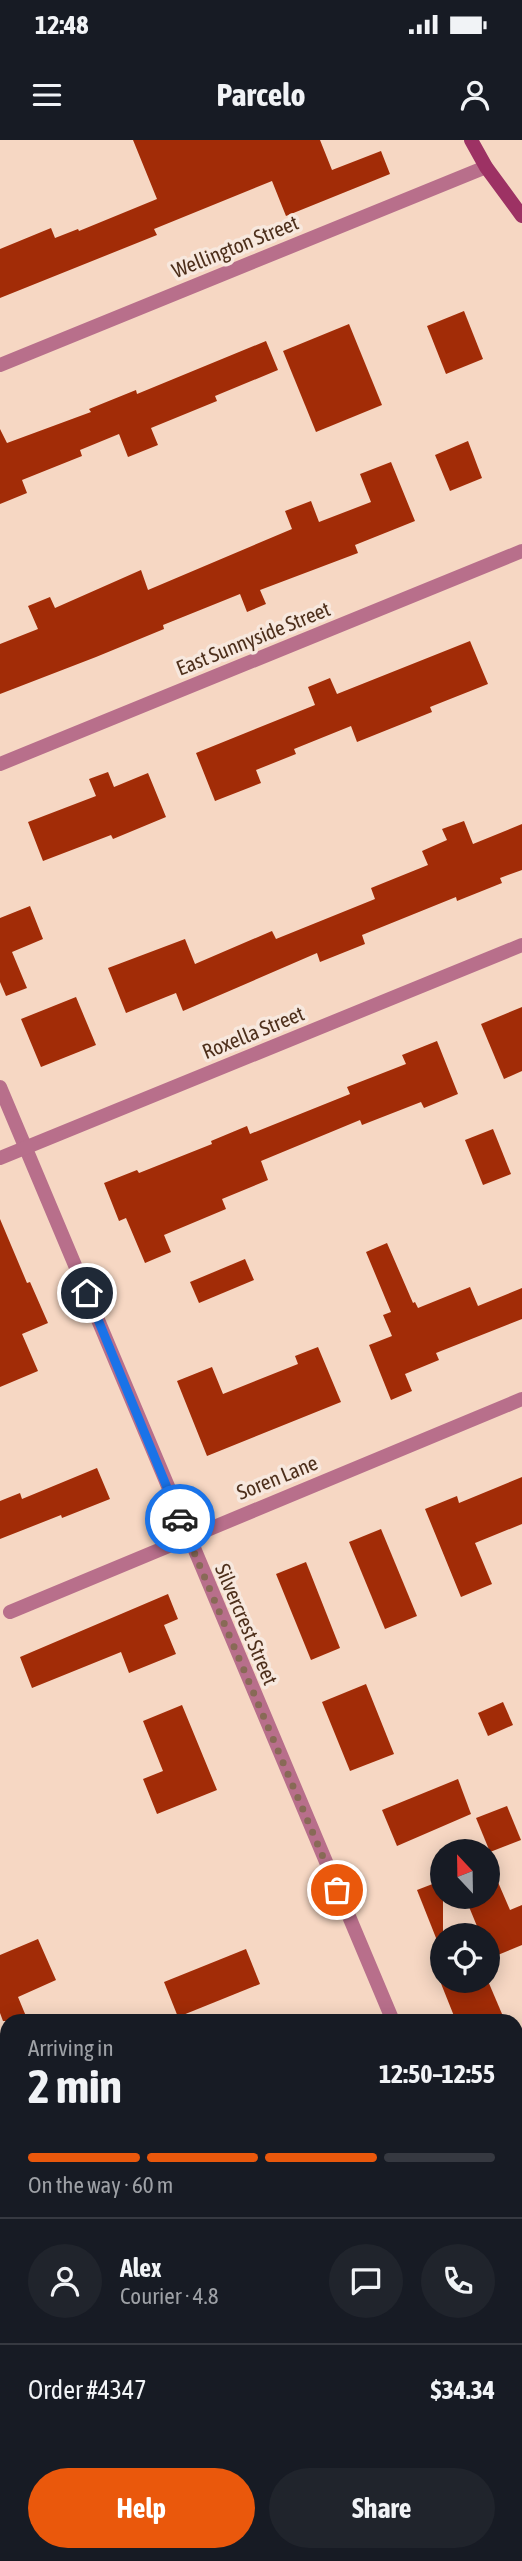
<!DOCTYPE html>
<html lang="en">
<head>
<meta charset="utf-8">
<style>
  body { margin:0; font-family:"Asap Condensed",sans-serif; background:#20242c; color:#f1f3f6; height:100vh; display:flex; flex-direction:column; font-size:26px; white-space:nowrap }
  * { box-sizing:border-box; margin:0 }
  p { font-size:23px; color:#9ea1a6 }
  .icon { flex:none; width:38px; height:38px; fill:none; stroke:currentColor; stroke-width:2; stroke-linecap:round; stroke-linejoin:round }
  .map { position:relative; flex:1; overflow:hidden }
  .sheet { position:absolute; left:0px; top:1874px; width:523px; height:548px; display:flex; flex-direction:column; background:#171b24; border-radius:21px 21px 0 0; box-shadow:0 4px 18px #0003 }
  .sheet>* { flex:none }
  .needle { width:46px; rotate:338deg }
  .tools { position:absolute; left:430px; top:1699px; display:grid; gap:14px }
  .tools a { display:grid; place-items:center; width:70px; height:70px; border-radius:50%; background:#171b24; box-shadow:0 4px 18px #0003; font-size:35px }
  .pin { position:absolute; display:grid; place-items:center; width:60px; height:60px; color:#fff; margin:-30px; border:4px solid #fff; border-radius:50%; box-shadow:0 2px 7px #0007 }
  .courier { position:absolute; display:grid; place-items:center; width:70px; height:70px; margin:-35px; border:5px solid #1a73e8; border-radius:50%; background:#fff; color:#222; box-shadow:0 2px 9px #0007 }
  .headline em { font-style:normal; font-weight:700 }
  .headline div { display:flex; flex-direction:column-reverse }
  .headline { display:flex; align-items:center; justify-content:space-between; height:119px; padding:0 28px }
  h1 { font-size:46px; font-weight:700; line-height:52px }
  .bar { display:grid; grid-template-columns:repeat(4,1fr); gap:10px 7px; align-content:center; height:84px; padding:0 28px }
  .bar i { height:9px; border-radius:5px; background:#363941 }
  .bar .active { background:#ea580c }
  .bar p { grid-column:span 4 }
  .line { display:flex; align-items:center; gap:18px; padding:0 28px; border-top:2px solid #363941 }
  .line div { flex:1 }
  .round { display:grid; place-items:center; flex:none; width:74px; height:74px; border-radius:37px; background:#20242c }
  .primary-button { display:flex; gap:14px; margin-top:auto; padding:14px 28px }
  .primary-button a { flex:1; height:80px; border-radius:42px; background:#ea580c; color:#fff; font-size:28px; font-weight:700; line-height:80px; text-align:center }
  .primary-button a+a { background:#20242c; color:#f1f3f6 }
  .status { display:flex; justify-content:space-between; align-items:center; height:49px; padding:0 35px; background:#171b24; direction:ltr }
  .status svg { height:19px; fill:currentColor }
  header { display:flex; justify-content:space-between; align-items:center; height:91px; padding:0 28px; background:#171b24; font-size:32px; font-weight:700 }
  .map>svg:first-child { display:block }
  .building { fill:#a22c07 }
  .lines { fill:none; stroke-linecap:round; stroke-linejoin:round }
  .street { stroke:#b86f8b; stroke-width:14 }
  .secondary { stroke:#9d3264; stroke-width:14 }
  .done { stroke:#886a56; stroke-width:7; stroke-dasharray:0 12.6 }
  .route { stroke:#1a73e8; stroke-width:9 }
  .labels { text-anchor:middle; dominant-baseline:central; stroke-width:7; stroke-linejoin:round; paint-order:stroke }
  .street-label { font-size:21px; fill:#4d2f1b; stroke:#f7e8de }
</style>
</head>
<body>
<div class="status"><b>12:48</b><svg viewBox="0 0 49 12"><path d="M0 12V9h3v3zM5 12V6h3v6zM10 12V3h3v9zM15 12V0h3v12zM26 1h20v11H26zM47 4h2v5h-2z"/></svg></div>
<header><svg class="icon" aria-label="menu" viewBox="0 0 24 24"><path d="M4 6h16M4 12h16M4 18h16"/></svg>Parcelo<svg class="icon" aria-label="person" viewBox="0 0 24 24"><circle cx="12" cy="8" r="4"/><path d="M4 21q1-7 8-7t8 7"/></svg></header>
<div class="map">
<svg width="522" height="2421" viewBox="0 0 522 2421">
  <rect width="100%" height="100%" fill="#f6d7c3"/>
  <g class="building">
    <polygon points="133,0 320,0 332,30 381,11 390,34 286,76 272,41 154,89 157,95 0,158 0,109 51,88 55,98 78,89 79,91 157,59"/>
    <polygon points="464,171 483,219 446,234 427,186"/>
    <polygon points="349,184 382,265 316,292 283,211"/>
    <polygon points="266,201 278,230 215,256 217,261 151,288 158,305 128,317 119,294 80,310 82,316 22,340 27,353 0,364 0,289 7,303 91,272 89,269 136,250 137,254"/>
    <polygon points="468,301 482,338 450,351 435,315"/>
    <polygon points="391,322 415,381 355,405 358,413 260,450 266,464 247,472 240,454 163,485 164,489 96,517 0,554 0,504 38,489 28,466 50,457 55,468 141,430 148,450 292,389 285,371 311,361 319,382 371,362 360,334"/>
    <polygon points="470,501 488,544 430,567 432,572 357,602 351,586 294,609 296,614 256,630 261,643 215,661 196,613 315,565 308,547 330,538 337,554"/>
    <polygon points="108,632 114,647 148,633 166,677 113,699 111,695 43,721 28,682 96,656 89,639"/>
    <polygon points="464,681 473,704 522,684 522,730 500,738 502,743 457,761 456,757 362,795 365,804 320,822 317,813 183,871 176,853 126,873 108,828 185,799 195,824 272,791 276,799 375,759 371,748 428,725 422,711 447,700 442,689"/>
    <polygon points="30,766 43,799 12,812 27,848 6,856 0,842 0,778"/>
    <polygon points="76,857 96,905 41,927 21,879"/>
    <polygon points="522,867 522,931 504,939 481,884"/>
    <polygon points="437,901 458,954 424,968 421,962 362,985 360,980 261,1021 268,1040 222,1059 226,1069 164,1095 171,1112 145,1123 126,1078 119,1081 104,1043 137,1030 139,1033 212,1004 211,1001 247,986 250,994 350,954 347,947 406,924 402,915"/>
    <polygon points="493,989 511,1034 483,1045 465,1000"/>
    <polygon points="0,1079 27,1143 30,1142 48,1183 22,1194 38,1231 0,1247"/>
    <polygon points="387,1103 413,1163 415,1162 418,1168 470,1147 478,1166 522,1148 522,1179 436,1213 439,1220 405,1234 412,1251 391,1260 369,1205 392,1196 383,1175 391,1172 366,1112"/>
    <polygon points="245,1119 254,1140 199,1163 190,1142"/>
    <polygon points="318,1207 341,1262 207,1316 177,1241 212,1227 223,1254 298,1224 295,1216"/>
    <polygon points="97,1328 110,1359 62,1378 61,1375 0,1399 0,1361 20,1353 22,1359"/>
    <polygon points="522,1337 522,1384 475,1403 492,1444 461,1457 425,1369 457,1356 459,1363"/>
    <polygon points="381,1389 417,1476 385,1489 349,1402"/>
    <polygon points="306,1422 340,1508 311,1520 276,1434"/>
    <polygon points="168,1454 178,1479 164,1485 176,1514 129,1533 121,1512 32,1548 20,1517"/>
    <polygon points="366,1544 394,1614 350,1631 322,1562"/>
    <polygon points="503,1562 513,1585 488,1596 478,1573"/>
    <polygon points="182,1565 217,1650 157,1674 143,1639 163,1631 143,1581"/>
    <polygon points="458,1639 471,1674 397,1706 382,1670"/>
    <polygon points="507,1666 521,1700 490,1712 476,1678"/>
    <polygon points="488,1719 510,1770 522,1765 522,1805 488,1819 488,1796 481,1796 465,1757 488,1757"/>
    <polygon points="443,1740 443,1813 442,1813 417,1750"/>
    <polygon points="38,1799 56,1840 18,1857 28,1881 3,1881 0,1873 0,1815"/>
    <polygon points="246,1809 260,1844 178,1877 164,1842"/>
    <polygon points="440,1841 488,1841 505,1881 456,1881"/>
  </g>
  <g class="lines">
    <g class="street">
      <polyline points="0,225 486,27"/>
      <polyline points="0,624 522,411"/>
      <polyline points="0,947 393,1881"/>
      <polyline points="0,1018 522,805"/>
      <polyline points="10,1472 522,1259"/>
      <polyline points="0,1999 7,2016"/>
      <polyline points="516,2174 522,2188"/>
      <polyline points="177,2415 179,2421"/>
    </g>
    <polyline class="secondary" points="471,0 486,27 522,76"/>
  </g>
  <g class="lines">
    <polyline class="done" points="180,1379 337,1750"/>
    <polyline class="route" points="87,1153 180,1379"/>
  </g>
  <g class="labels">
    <g class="street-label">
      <text transform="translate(235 106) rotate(-22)">Wellington Street</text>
      <text transform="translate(253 498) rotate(-22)">East Sunnyside Street</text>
      <text transform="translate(253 892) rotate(-22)">Roxella Street</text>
      <text transform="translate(277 1337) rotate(-22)">Soren Lane</text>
      <text transform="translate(247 1484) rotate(67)">Silvercrest Street</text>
    </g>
  </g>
</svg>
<div class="tools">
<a><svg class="needle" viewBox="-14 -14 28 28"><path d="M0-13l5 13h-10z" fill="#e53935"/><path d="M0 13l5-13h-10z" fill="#9ea1a6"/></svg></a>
<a><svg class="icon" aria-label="locate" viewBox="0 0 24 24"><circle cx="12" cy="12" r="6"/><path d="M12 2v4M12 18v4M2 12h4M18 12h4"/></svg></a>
</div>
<div class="pin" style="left:337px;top:1750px;background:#ea580c"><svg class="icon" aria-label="bag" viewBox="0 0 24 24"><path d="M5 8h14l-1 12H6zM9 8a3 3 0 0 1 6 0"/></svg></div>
<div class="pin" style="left:87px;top:1153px;background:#1f2937"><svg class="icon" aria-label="home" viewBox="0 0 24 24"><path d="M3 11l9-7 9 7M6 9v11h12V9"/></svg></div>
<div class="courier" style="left:180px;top:1379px"><svg class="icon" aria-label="car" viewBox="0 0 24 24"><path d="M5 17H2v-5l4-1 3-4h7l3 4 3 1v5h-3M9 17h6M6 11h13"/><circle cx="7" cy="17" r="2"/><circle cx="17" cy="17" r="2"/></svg></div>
<section class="sheet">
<div class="headline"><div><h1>2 min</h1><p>Arriving in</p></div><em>12:50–12:55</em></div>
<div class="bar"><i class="active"></i><i class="active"></i><i class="active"></i><i></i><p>On the way · 60 m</p></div>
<div class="line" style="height:126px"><a class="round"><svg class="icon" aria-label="person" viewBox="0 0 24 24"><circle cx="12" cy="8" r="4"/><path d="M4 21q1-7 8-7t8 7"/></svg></a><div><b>Alex</b><p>Courier · 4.8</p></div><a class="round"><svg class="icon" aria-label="chat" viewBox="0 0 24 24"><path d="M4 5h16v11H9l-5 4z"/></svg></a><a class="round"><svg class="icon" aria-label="phone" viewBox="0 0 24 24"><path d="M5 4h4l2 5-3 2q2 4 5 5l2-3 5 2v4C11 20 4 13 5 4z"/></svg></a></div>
<div class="line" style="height:91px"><div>Order #4347</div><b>$34.34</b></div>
<div class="primary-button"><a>Help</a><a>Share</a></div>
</section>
</div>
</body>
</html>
